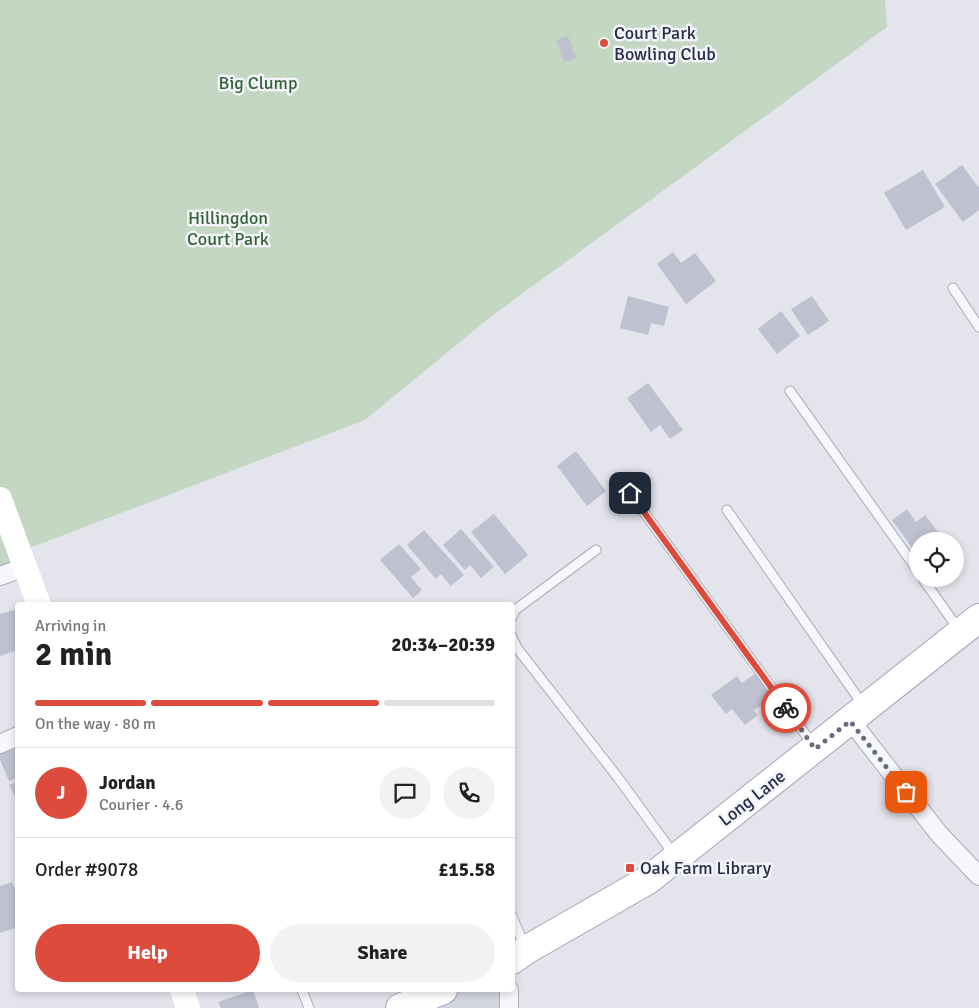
<!DOCTYPE html>
<html lang="en">
<head>
<meta charset="utf-8">
<style>
  body { margin:0; font-family:Signika,sans-serif; background:#f2f2f2; color:#222; height:100vh; display:flex; flex-direction:column; font-size:19px; white-space:nowrap }
  * { box-sizing:border-box; margin:0 }
  p { font-size:16px; color:#767676 }
  .icon { flex:none; width:28px; height:28px; fill:none; stroke:currentColor; stroke-width:2; stroke-linecap:round; stroke-linejoin:round }
  .map { position:relative; flex:1; overflow:hidden }
  .sheet { position:absolute; left:15px; top:602px; width:500px; height:390px; display:flex; flex-direction:column; background:#fff; border-radius:5px; box-shadow:0 2px 8px #0003 }
  .sheet>* { flex:none }
  .controls { position:absolute; left:909px; top:532px; display:grid; gap:10px }
  .controls a { display:grid; place-items:center; width:55px; height:55px; border-radius:50%; background:#fff; box-shadow:0 2px 8px #0003; font-size:25px }
  .pin { position:absolute; display:grid; place-items:center; width:42px; height:42px; color:#fff; margin:-21px; border-radius:10px; box-shadow:0 2px 8px #0006 }
  .courier { position:absolute; display:grid; place-items:center; width:50px; height:50px; margin:-25px; border:4px solid #dd4b3c; border-radius:50%; background:#fff; color:#222; box-shadow:0 1px 6px #0007 }
  .headline em { font-style:normal; font-weight:800 }
  .headline div { display:flex; flex-direction:column-reverse }
  .headline { display:flex; align-items:center; justify-content:space-between; height:85px; padding:0 20px }
  h1 { font-size:32px; font-weight:800; line-height:38px }
  .bar { display:grid; grid-template-columns:repeat(4,1fr); gap:8px 5px; align-content:center; height:60px; padding:0 20px }
  .bar i { height:6px; border-radius:4px; background:#e0e0e0 }
  .bar .current { background:#dd4b3c }
  .bar p { grid-column:span 4 }
  .line { display:flex; align-items:center; gap:12px; padding:0 20px; border-top:1px solid #e0e0e0 }
  .line div { flex:1 }
  .round { display:grid; place-items:center; flex:none; width:52px; height:52px; border-radius:26px; background:#f2f2f2 }
  .cta { display:flex; gap:10px; margin-top:auto; padding:10px 20px }
  .cta a { flex:1; height:58px; border-radius:30px; background:#dd4b3c; color:#fff; font-size:20px; font-weight:800; line-height:58px; text-align:center }
  .cta a+a { background:#f2f2f2; color:#222 }
  .map>svg:first-child { display:block }
  .built { fill:#d4d6e2 }
  .green { fill:#c3d7c3 }
  .building { fill:#bfc1d0 }
  .lines { fill:none; stroke-linecap:round; stroke-linejoin:round }
  .lane-casing { stroke:#abadba; stroke-width:11 }
  .street-casing { stroke:#abadba; stroke-width:20 }
  .primary-casing { stroke:#a1a5ba; stroke-width:30 }
  .lane { stroke:#f6f7fa; stroke-width:9 }
  .street { stroke:#f6f7fa; stroke-width:18 }
  .secondary { stroke:#fff; stroke-width:24 }
  .primary { stroke:#fff; stroke-width:28 }
  .done { stroke:#696c81; stroke-width:5; stroke-dasharray:0 9 }
  .route { stroke:#dd4b3c; stroke-width:6 }
  .poi-dot { fill:#dd4b3c; stroke:#f3f4f9; stroke-width:2 }
  .labels { text-anchor:middle; dominant-baseline:central; stroke-width:5; stroke-linejoin:round; paint-order:stroke }
  .poi-label { font-size:18px; fill:#282c47; stroke:#f3f4f9; text-anchor:start }
  .park-label { font-size:18px; fill:#346437; stroke:#f3f4f9 }
  .street-label { font-size:18px; fill:#282c47; stroke:#f3f4f9 }
</style>
</head>
<body>
<div class="map">
<svg width="979" height="1008" viewBox="0 0 979 1008">
  <rect width="100%" height="100%" fill="#e3e4ec"/>
  <polygon class="built" points="456,990 509,990 510,1008 421,1008"/>
  <polygon class="green" points="0,0 885,0 887,27 489,318 365,420 19,552 25,567 0,576"/>
  <g class="building">
    <polygon points="568,36 576,58 564,62 556,40"/>
    <polygon points="962,165 978,187 979,186 979,210 963,222 935,184"/>
    <polygon points="923,170 945,207 906,230 884,193"/>
    <polygon points="673,252 681,263 695,253 716,281 686,304 657,264"/>
    <polygon points="628,296 669,307 664,326 651,323 648,335 620,328"/>
    <polygon points="812,296 829,321 808,335 791,309"/>
    <polygon points="781,311 800,336 777,354 758,329"/>
    <polygon points="648,383 683,430 670,439 660,425 651,432 627,398"/>
    <polygon points="576,451 606,491 587,506 557,466"/>
    <polygon points="907,509 916,522 925,515 945,541 918,541 918,556 892,520"/>
    <polygon points="494,514 528,555 505,574 471,532"/>
    <polygon points="461,529 494,567 481,578 470,565 465,570 443,545"/>
    <polygon points="424,530 464,575 451,586 441,574 436,579 407,545"/>
    <polygon points="399,544 421,569 411,577 422,590 413,598 380,560"/>
    <polygon points="18,609 18,650 0,656 0,614"/>
    <polygon points="757,672 772,691 762,699 765,703 754,710 758,715 745,725 732,709 726,714 711,695 737,676 742,683"/>
    <polygon points="18,745 18,778 9,781 0,760 0,752"/>
    <polygon points="18,781 18,802 9,785"/>
    <polygon points="12,882 18,897 18,927 0,933 0,886"/>
    <polygon points="253,990 259,1008 221,1008 218,1002"/>
  </g>
  <g class="lines">
    <defs>
      <g id="lane">
        <polyline points="953,288 979,327"/>
        <polyline points="790,391 918,571"/>
        <polyline points="630,493 814,746"/>
        <polyline points="727,510 863,705"/>
        <polyline points="923,579 959,630"/>
        <polyline points="512,617 515,610 596,550"/>
        <polyline points="512,637 517,648 619,779 675,856"/>
        <polyline points="512,916 525,948"/>
        <polyline points="302,990 309,1008"/>
      </g>
      <g id="street">
        <polyline points="0,576 25,567"/>
        <polyline points="851,721 939,834 979,876"/>
        <polyline points="0,744 18,736"/>
        <polyline points="509,990 509,1008"/>
      </g>
      <g id="primary">
        <polyline points="512,960 526,950 648,880 979,618"/>
        <polyline points="400,1008 443,990"/>
      </g>
    </defs>
    <use href="#lane" class="lane-casing"/>
    <use href="#street" class="street-casing"/>
    <use href="#primary" class="primary-casing"/>
    <use href="#lane" class="lane"/>
    <use href="#street" class="street"/>
    <g class="secondary">
      <polyline points="0,499 39,605"/>
      <polyline points="182,990 188,1008"/>
    </g>
    <use href="#primary" class="primary"/>
  </g>
  <g class="lines">
    <polyline class="done" points="786,708 815,749 850,721 906,792"/>
    <polyline class="route" points="630,493 786,708"/>
  </g>
  <g class="poi-dot">
    <circle cx="604" cy="43" r="5"/>
    <rect x="625" y="863" width="10" height="10" rx="2.5"/>
  </g>
  <g class="labels">
    <g class="poi-label">
      <text x="614" y="33">Court Park<tspan x="614" dy="21">Bowling Club</tspan></text>
      <text x="640" y="868">Oak Farm Library</text>
    </g>
    <g class="park-label">
      <text x="258" y="83">Big Clump</text>
      <text x="228" y="218">Hillingdon<tspan x="228" dy="21">Court Park</tspan></text>
    </g>
    <g class="street-label">
      <text transform="translate(752 798) rotate(-38)">Long Lane</text>
    </g>
  </g>
</svg>
<div class="controls">
<a><svg class="icon" aria-label="locate" viewBox="0 0 24 24"><circle cx="12" cy="12" r="6"/><path d="M12 2v4M12 18v4M2 12h4M18 12h4"/></svg></a>
</div>
<div class="pin" style="left:906px;top:792px;background:#ea580c"><svg class="icon" aria-label="bag" viewBox="0 0 24 24"><path d="M5 8h14l-1 12H6zM9 8a3 3 0 0 1 6 0"/></svg></div>
<div class="pin" style="left:630px;top:493px;background:#1f2937"><svg class="icon" aria-label="home" viewBox="0 0 24 24"><path d="M3 11l9-7 9 7M6 9v11h12V9"/></svg></div>
<div class="courier" style="left:786px;top:708px"><svg class="icon" aria-label="bike" viewBox="0 0 24 24"><circle cx="6" cy="16" r="4"/><circle cx="18" cy="16" r="4"/><path d="M6 16l4-8h5l3 8M10 8l3 8H6M13 5h3"/></svg></div>
<section class="sheet">
<div class="headline"><div><h1>2 min</h1><p>Arriving in</p></div><em>20:34–20:39</em></div>
<div class="bar"><i class="current"></i><i class="current"></i><i class="current"></i><i></i><p>On the way · 80 m</p></div>
<div class="line" style="height:90px"><b class="round" style="background:#dd4b3c;color:#fff">J</b><div><b>Jordan</b><p>Courier · 4.6</p></div><a class="round"><svg class="icon" aria-label="chat" viewBox="0 0 24 24"><path d="M4 5h16v11H9l-5 4z"/></svg></a><a class="round"><svg class="icon" aria-label="phone" viewBox="0 0 24 24"><path d="M5 4h4l2 5-3 2q2 4 5 5l2-3 5 2v4C11 20 4 13 5 4z"/></svg></a></div>
<div class="line" style="height:65px"><div>Order #9078</div><b>£15.58</b></div>
<div class="cta"><a>Help</a><a>Share</a></div>
</section>
</div>
</body>
</html>
